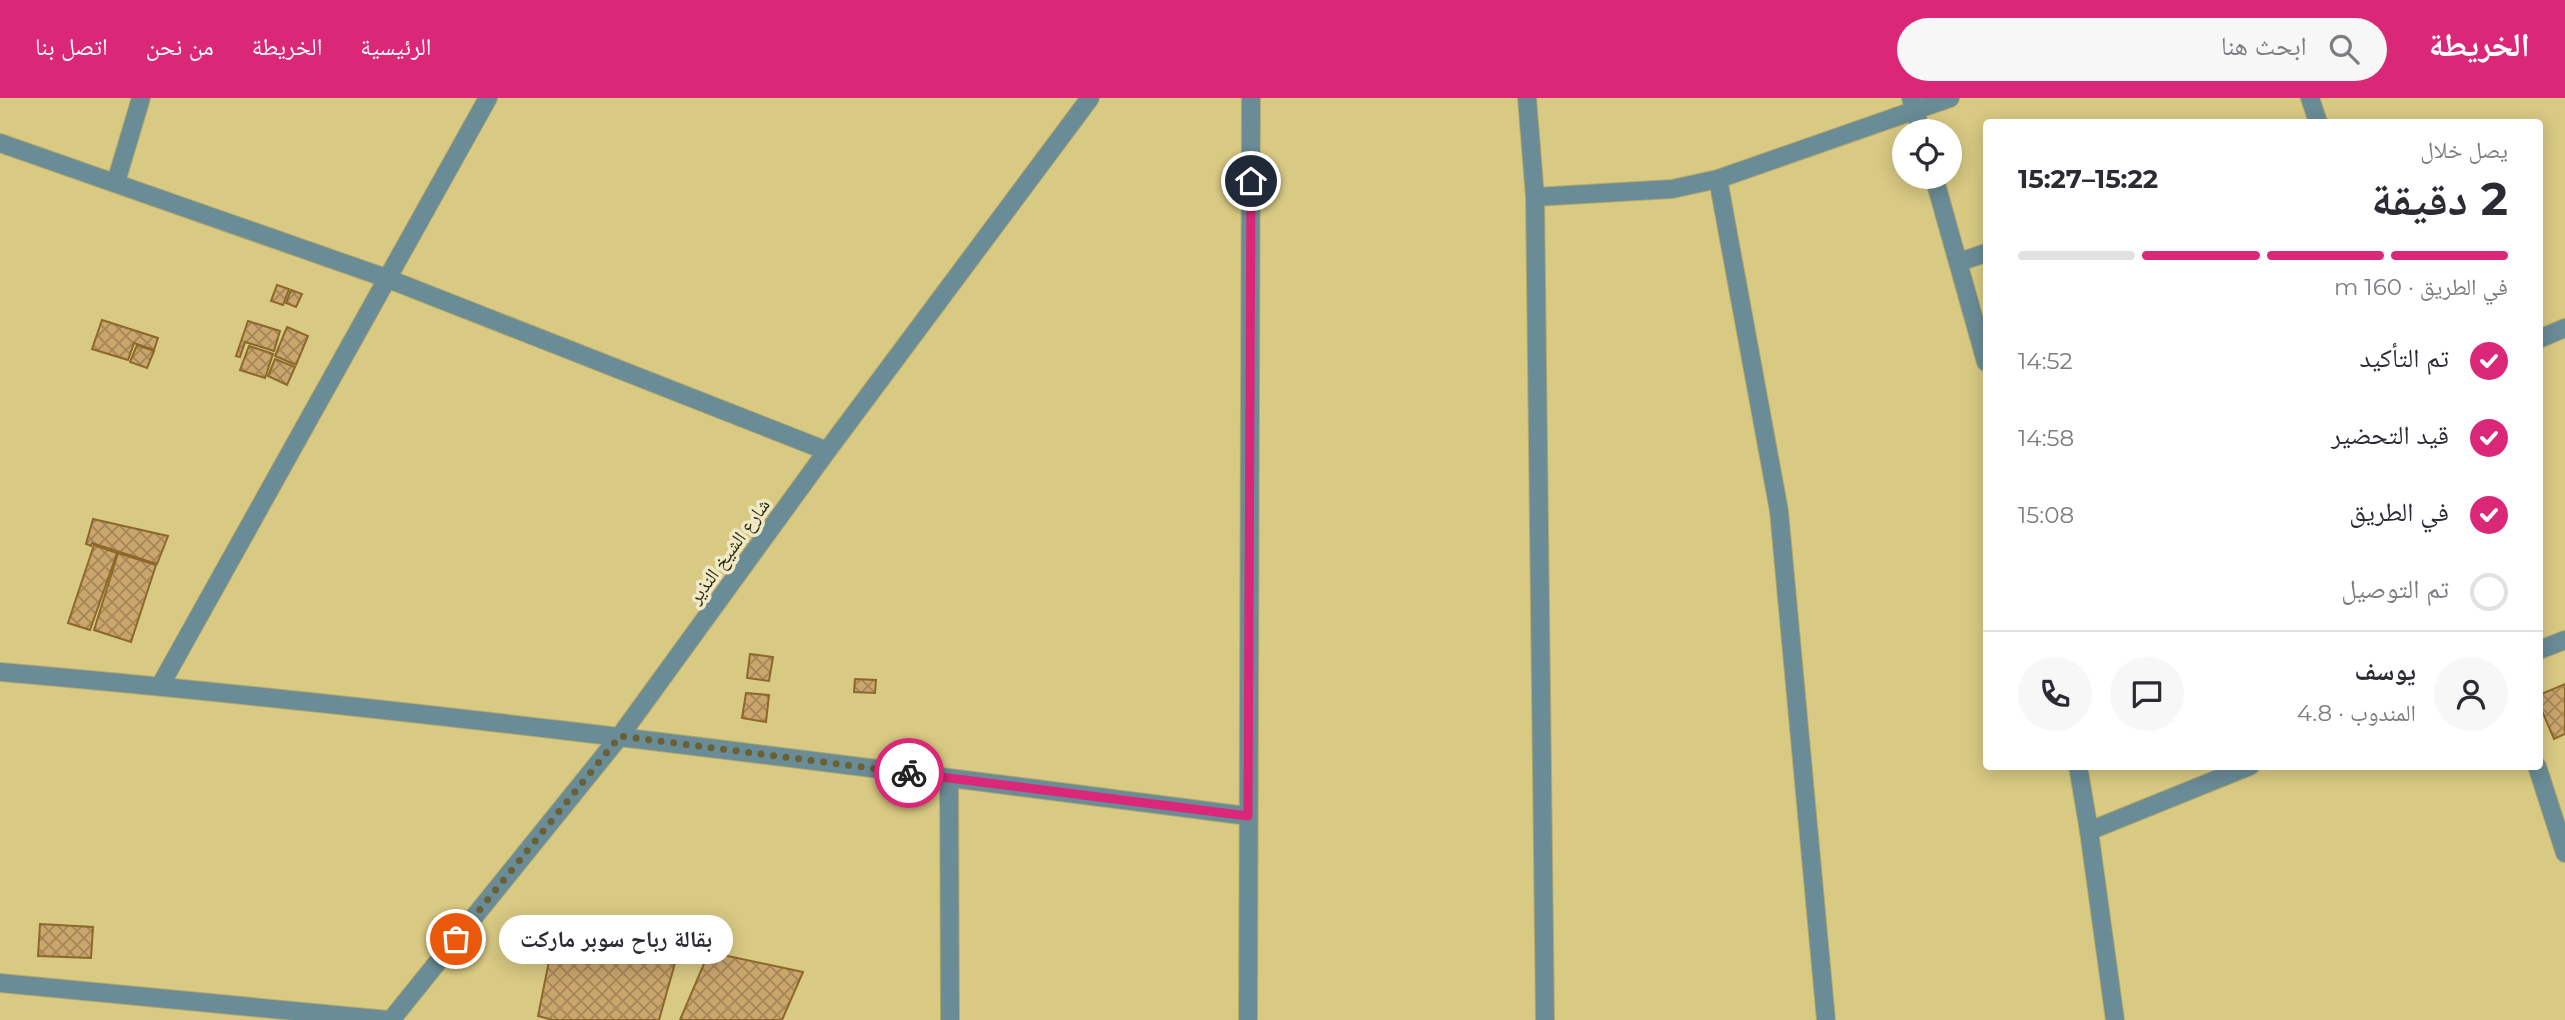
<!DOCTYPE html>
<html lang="ar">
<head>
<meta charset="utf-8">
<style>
  body { margin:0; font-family:Montserrat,"Noto Naskh Arabic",sans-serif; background:#f7f7f7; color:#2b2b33; direction:rtl; height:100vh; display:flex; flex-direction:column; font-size:26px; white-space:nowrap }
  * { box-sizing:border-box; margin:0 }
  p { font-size:23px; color:#7c7c81 }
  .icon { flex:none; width:38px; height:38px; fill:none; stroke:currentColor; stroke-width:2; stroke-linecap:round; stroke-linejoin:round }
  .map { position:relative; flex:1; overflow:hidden; direction:ltr }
  .panel { position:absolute; left:1983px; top:21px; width:560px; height:651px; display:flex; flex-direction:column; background:#fff; border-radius:7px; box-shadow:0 4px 18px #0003; direction:rtl }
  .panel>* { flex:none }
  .tools { position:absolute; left:1892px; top:21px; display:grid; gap:14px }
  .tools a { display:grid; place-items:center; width:70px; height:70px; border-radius:50%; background:#fff; box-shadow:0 4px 18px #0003; font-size:35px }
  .pin { position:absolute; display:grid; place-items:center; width:60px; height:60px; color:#fff; margin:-30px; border:4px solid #fff; border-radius:50%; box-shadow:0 2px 7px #0007 }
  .courier { position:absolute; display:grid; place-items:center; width:70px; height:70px; margin:-35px; border:5px solid #db2777; border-radius:50%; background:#fff; color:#222; box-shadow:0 2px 9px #0007 }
  .bubble { position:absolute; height:49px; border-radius:24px; background:#fff; box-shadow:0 4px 18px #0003; font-size:23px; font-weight:700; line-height:49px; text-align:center; direction:rtl }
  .overview em { font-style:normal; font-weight:700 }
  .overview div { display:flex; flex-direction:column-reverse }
  .overview { display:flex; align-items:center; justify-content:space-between; height:119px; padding:0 35px }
  h1 { font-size:46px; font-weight:700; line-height:52px }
  .bar { display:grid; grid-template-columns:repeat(4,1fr); gap:10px 7px; align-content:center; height:84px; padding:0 35px }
  .bar i { height:9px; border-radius:5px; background:#e1e1e2 }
  .bar .current { background:#db2777 }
  .bar p { grid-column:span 4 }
  .line { display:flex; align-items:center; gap:18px; padding:0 35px; border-top:2px solid #e1e1e2 }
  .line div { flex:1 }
  .round { display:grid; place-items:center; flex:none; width:74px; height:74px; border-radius:37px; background:#f7f7f7 }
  ol { padding:0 35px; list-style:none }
  li { display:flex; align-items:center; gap:21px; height:77px }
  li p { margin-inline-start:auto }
  li .icon { padding:7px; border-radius:50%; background:#db2777; color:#fff; stroke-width:4 }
  li:last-child { color:#7c7c81 }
  li i { width:38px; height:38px; border:4px solid #e1e1e2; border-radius:50% }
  header { display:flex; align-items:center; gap:42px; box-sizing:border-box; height:98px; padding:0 35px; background:#db2777; color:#fff }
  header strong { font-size:33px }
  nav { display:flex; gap:38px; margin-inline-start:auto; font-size:24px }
  .search { width:490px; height:63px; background:#f7f7f7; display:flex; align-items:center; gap:18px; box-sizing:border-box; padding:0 24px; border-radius:38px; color:#7c7c81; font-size:26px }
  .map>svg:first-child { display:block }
  .building { fill:url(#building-cross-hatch); stroke:#8c682a; stroke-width:2 }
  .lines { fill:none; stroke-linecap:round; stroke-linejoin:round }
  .minor-casing { stroke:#b6a96b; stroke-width:20 }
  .minor { stroke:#6a8c96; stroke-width:18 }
  .done { stroke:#696034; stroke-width:7; stroke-dasharray:0 12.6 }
  .route { stroke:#db2777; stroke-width:9 }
  .labels { text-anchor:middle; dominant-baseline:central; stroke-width:7; stroke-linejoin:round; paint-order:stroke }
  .street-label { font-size:19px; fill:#2d270a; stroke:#f0e9c7 }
</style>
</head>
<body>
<header>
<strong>الخريطة</strong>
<div class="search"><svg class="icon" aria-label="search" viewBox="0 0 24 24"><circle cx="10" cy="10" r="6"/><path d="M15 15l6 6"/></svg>ابحث هنا</div>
<nav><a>الرئيسية</a><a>الخريطة</a><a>من نحن</a><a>اتصل بنا</a></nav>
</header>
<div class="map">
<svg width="2565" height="922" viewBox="0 0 2565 922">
  <defs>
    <pattern id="building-cross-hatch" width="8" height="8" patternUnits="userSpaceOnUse" patternTransform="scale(1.75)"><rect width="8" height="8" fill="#caa56c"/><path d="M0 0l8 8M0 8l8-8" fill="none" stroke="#a48657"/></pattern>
  </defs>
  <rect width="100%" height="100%" fill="#d8c983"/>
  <g class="building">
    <polygon points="277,187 289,191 283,207 271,203"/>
    <polygon points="291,192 302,196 296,209 286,205"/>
    <polygon points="102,222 158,240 154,252 134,245 128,262 92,251"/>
    <polygon points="248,223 280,233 274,253 245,244 240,259 236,258"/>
    <polygon points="287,229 308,238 296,267 275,258"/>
    <polygon points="137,247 154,253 147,270 130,264"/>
    <polygon points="249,248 273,256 265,280 240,272"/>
    <polygon points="275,261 295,269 287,287 268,278"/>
    <polygon points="93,421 168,438 157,466 92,445 91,448 86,446"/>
    <polygon points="94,447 117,455 90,532 68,525"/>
    <polygon points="118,455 156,467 131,544 94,532"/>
    <polygon points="750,556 773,559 769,583 747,580"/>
    <polygon points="855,581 876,582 875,595 854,594"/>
    <polygon points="2565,586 2565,636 2554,641 2539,606 2539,597"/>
    <polygon points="746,595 769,597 766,624 742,620"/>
    <polygon points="40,826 93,829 91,860 38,858"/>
    <polygon points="555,833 677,858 659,922 553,922 538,918"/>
    <polygon points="709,854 803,874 782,922 680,922"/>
  </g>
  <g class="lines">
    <defs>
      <g id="minor">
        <polyline points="1527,0 1535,99 1545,922"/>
        <polyline points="1911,0 1921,33"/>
        <polyline points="2310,0 2318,24"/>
        <polyline points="0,45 386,180 827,353"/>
        <polyline points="1934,79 1986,264"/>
        <polyline points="1718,81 1779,413 1826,922"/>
        <polyline points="116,84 141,0"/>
        <polyline points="1535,99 1672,91 1718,81 1950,0"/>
        <polyline points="1959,164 1986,155"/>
        <polyline points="2539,241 2565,230"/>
        <polyline points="2539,552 2565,542"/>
        <path d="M0,574C417,610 832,665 1248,718"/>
        <polyline points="160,588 488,0"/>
        <polyline points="2078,668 2089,733 2115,922"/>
        <polyline points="2537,668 2565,755"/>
        <polyline points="949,680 950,922"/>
        <polyline points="2089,733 2250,668"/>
        <polyline points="0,885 388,922"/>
        <polyline points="391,922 620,638 827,353 1090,0"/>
        <polyline points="1248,922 1251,0"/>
      </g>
    </defs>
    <use href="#minor" class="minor-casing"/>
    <use href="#minor" class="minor"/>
  </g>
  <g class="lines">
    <polyline class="done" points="456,841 620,638 909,675"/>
    <polyline class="route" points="909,675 1248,718 1251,83"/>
  </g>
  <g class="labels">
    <g class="street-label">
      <text transform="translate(729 453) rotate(-54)">شارع الشيخ النذير</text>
    </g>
  </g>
</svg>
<div class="tools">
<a><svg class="icon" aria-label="locate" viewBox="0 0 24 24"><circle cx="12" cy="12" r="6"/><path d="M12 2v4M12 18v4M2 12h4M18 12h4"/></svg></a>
</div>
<div class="pin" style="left:456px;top:841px;background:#ea580c"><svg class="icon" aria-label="bag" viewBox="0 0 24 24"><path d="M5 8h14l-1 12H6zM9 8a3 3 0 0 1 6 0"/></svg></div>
<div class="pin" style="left:1251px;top:83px;background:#1f2937"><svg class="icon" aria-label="home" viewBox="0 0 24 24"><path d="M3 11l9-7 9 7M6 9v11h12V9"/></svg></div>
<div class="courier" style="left:909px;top:675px"><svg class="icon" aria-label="bike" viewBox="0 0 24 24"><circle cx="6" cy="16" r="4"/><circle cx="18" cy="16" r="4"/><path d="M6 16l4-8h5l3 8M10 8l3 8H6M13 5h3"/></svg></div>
<div class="bubble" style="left:499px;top:817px;width:234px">بقالة رباح سوبر ماركت</div>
<section class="panel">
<div class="overview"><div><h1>2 دقيقة</h1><p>يصل خلال</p></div><em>15:22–15:27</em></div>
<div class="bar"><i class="current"></i><i class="current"></i><i class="current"></i><i></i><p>في الطريق · 160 m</p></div>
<ol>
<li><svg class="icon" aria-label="check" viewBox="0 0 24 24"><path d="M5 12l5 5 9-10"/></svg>تم التأكيد<p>14:52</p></li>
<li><svg class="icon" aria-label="check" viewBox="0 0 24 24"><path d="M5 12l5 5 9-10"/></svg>قيد التحضير<p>14:58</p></li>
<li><svg class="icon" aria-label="check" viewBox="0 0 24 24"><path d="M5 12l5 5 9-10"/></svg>في الطريق<p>15:08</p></li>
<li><i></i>تم التوصيل</li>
</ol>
<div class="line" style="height:126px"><a class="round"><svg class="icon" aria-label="person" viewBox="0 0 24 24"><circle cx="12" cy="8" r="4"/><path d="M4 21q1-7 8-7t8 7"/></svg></a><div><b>يوسف</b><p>المندوب · 4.8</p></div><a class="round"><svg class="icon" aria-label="chat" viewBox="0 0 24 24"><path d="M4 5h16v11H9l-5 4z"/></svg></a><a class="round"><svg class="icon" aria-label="phone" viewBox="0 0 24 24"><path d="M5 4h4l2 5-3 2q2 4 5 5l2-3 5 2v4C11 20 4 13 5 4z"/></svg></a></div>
</section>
</div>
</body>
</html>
